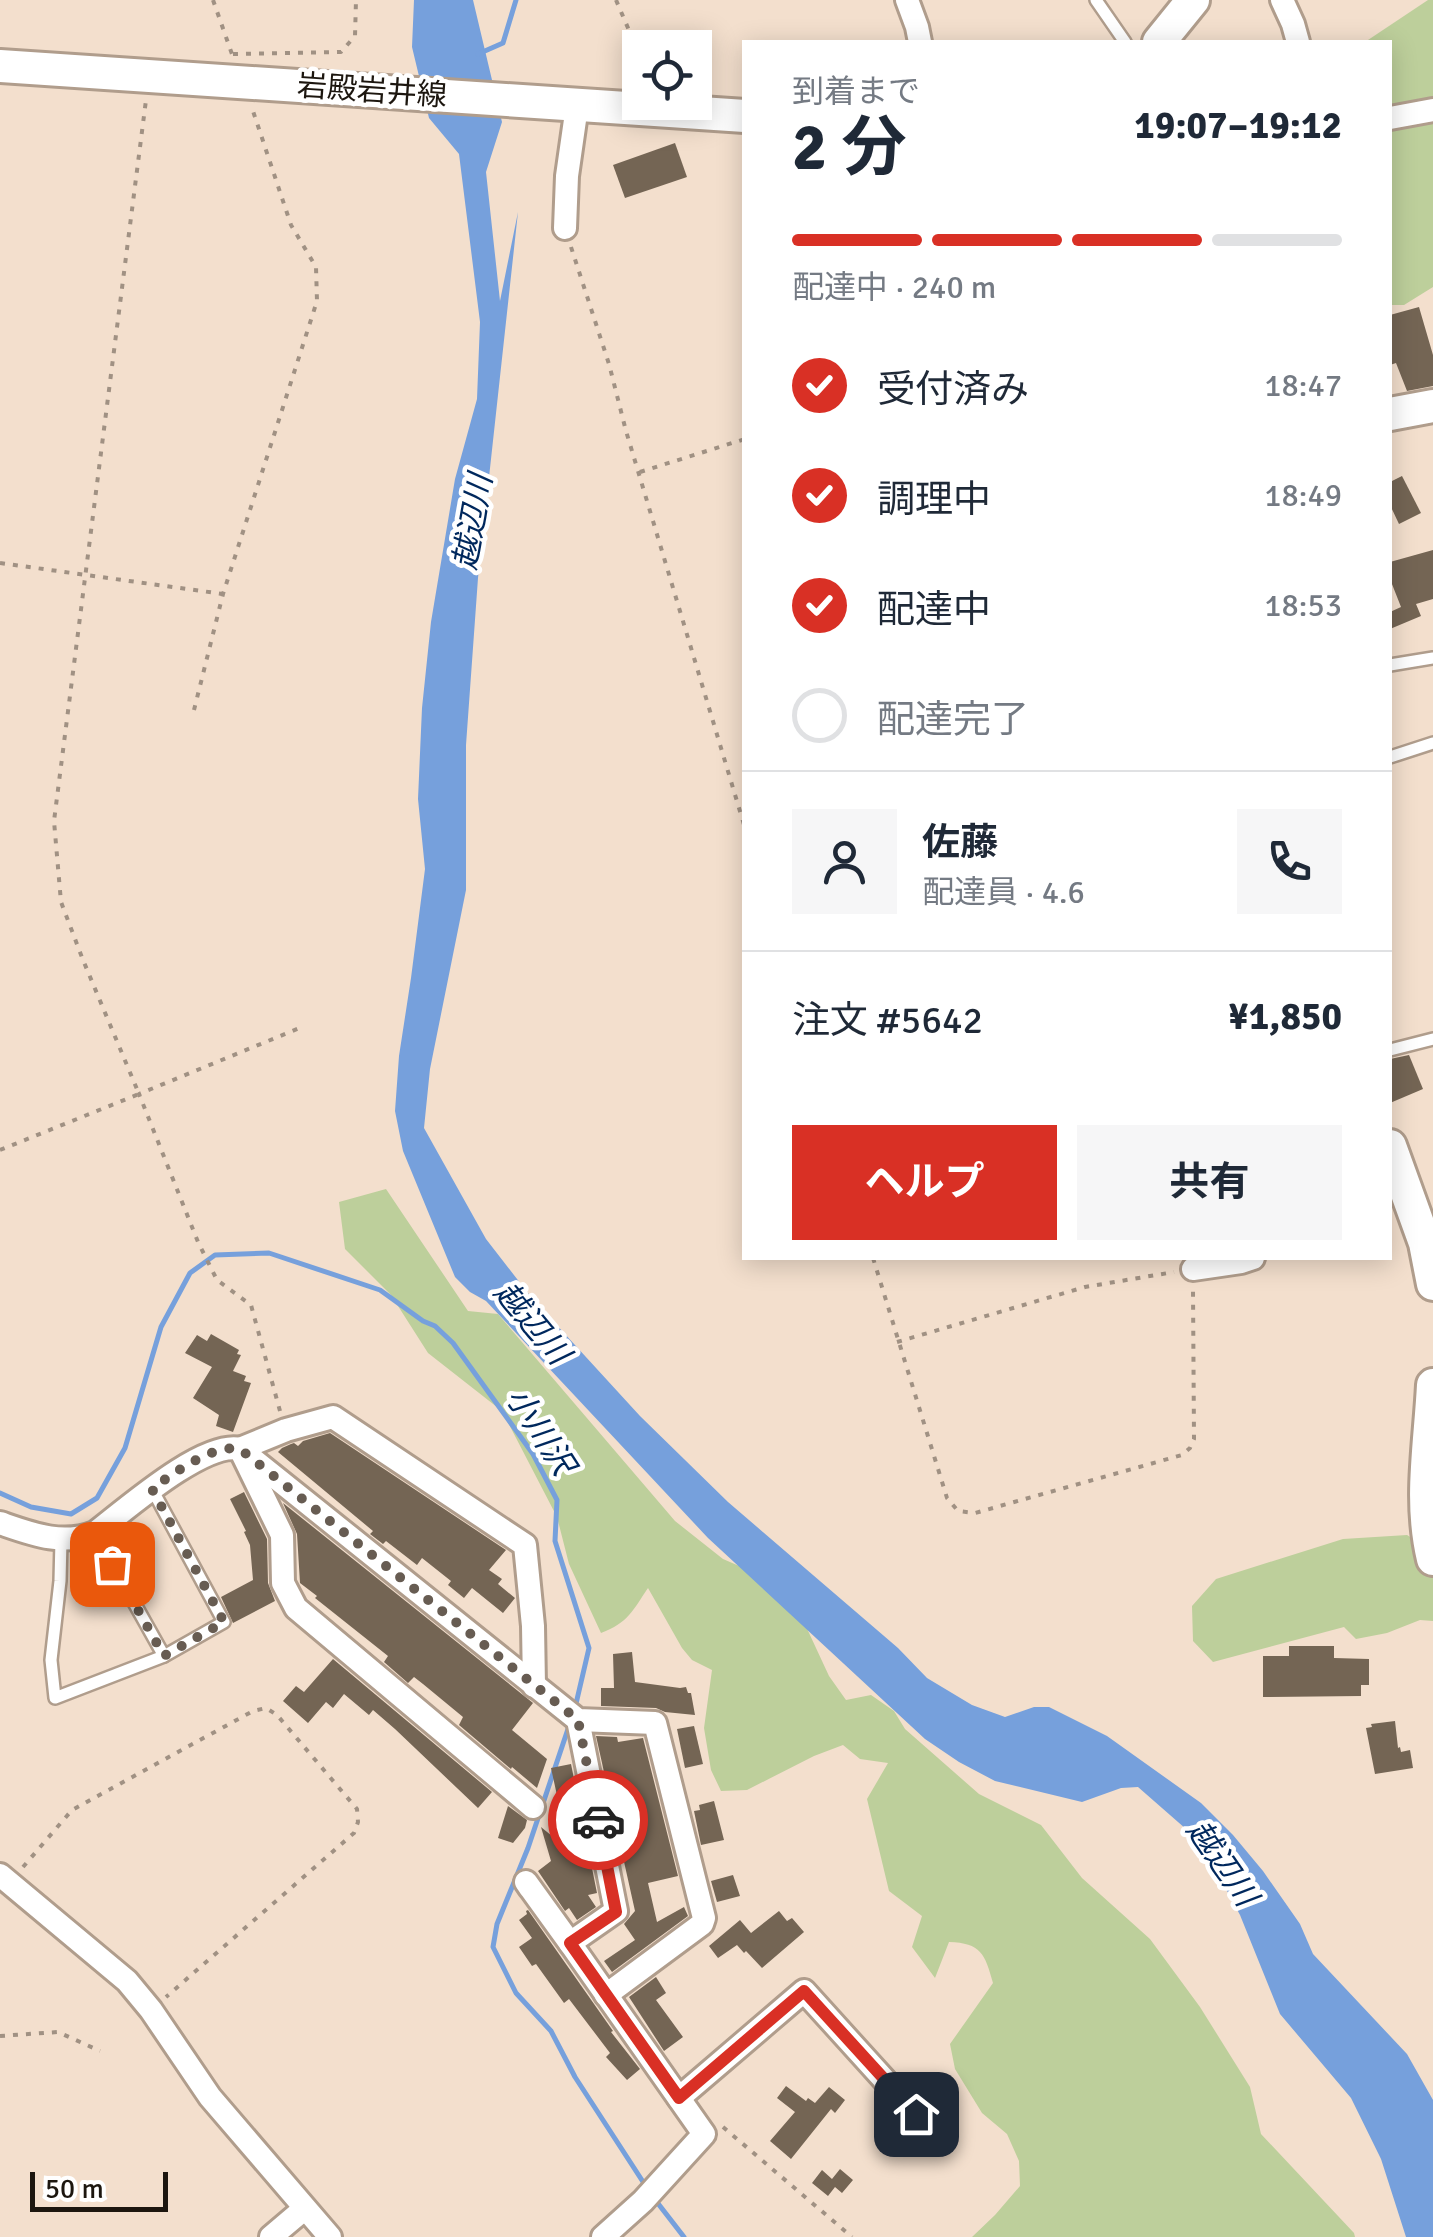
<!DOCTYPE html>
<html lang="ja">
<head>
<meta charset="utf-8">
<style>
  body { margin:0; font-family:Signika,"Noto Sans JP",sans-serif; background:#f6f6f7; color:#1f2937; height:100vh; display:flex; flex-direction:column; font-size:38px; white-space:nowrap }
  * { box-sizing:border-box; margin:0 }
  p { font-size:32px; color:#747a83 }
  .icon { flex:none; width:55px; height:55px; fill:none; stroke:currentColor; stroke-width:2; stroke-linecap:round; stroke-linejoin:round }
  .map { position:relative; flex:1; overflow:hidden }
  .sheet { position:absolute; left:742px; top:40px; width:650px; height:1220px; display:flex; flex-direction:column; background:#fff; border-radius:0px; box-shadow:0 5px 25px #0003 }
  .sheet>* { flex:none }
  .tools { position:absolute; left:622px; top:30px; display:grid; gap:20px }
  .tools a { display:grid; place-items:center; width:90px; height:90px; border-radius:0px; background:#fff; box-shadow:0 5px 25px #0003; font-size:50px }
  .scale { position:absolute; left:30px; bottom:25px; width:138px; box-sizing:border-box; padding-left:10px; border:5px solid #1c160f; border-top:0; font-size:28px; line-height:35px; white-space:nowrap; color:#1c160f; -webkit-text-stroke:8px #fff; paint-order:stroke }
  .pin { position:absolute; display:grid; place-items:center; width:85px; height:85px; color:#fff; margin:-42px; border-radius:20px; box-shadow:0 5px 15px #0006 }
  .courier { position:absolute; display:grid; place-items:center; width:100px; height:100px; margin:-50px; border:8px solid #d93025; border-radius:50%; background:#fff; color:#222; box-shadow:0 2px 12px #0007 }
  .overview em { font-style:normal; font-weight:700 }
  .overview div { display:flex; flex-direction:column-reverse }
  .overview { display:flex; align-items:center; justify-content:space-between; height:170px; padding:0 50px }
  h1 { font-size:65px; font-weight:700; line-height:75px }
  .bar { display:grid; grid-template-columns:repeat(4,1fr); gap:15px 10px; align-content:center; height:120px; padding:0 50px }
  .bar i { height:12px; border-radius:8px; background:#e0e1e3 }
  .bar .current { background:#d93025 }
  .bar p { grid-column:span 4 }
  .line { display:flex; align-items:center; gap:25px; padding:0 50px; border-top:2px solid #e0e1e3 }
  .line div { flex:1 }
  .round { display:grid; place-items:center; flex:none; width:105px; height:105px; border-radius:0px; background:#f6f6f7 }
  ol { padding:0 50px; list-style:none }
  li { display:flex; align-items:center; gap:30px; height:110px }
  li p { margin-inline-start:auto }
  li .icon { padding:10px; border-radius:50%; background:#d93025; color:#fff; stroke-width:4 }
  li:last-child { color:#747a83 }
  li i { width:55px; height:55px; border:5px solid #e0e1e3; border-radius:50% }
  .primary-button { display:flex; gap:20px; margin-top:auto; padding:20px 50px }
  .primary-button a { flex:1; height:115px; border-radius:0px; background:#d93025; color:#fff; font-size:40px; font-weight:700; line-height:115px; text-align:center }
  .primary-button a+a { background:#f6f6f7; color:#1f2937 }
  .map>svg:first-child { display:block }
  .green { fill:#bdcf9b }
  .water { fill:#76a0dc }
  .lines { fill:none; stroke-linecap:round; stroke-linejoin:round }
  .stream { stroke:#76a0dc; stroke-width:5 }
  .building { fill:#746554 }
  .lane-casing { stroke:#b09d8c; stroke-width:16 }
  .street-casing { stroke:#b09d8c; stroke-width:28 }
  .secondary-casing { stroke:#b09d8c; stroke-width:38 }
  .path { stroke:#a09183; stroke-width:4; stroke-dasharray:5 8; stroke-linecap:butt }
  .lane { stroke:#fff; stroke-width:11 }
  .street { stroke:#fff; stroke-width:22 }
  .secondary { stroke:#fff; stroke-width:32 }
  .done { stroke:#675c52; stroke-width:10; stroke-dasharray:0 18 }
  .route { stroke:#d93025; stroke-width:12 }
  .labels { text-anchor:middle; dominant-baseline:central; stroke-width:9; stroke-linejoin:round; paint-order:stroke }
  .street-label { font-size:30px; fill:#1c160f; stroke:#fff }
  .water-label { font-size:32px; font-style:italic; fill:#00285d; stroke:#fff }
</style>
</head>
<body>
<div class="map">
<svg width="1433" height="2237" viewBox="0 0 1433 2237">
  <rect width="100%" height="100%" fill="#f3dfcd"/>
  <g class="green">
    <polygon points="1428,0 1433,0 1433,287 1404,305 1390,305 1390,42 1365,42"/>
    <path d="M386,1189L468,1311L498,1314L675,1521L723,1559L753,1572L803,1620L829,1676L846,1700L871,1695L894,1711L905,1729L979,1794L1041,1825L1082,1878L1150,1939L1200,2007L1250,2087L1261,2134L1354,2233L1355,2237H972L995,2215L1020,2186L1019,2161L1007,2134L982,2113L955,2069L950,2044L993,1983C985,1954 981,1943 949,1942L935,1978L912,1947L922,1916L889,1891L867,1799L888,1763L860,1759L843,1745L814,1756L747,1790L721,1791L711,1770L704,1728L712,1670L692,1660L682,1648L648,1588C633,1610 628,1623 601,1633L569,1564L557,1517L502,1411L428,1353L391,1295L345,1249L339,1202Z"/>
    <polygon points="1407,1535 1433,1551 1433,1621 1420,1620 1387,1633 1356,1639 1344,1627 1213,1662 1193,1641 1192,1606 1216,1579 1343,1539"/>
  </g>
  <polygon class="water" points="414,0 473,0 502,122 486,172 500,301 518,212 478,578 466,745 466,890 430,1069 424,1128 486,1239 531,1297 640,1416 728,1502 898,1648 927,1678 972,1705 1005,1717 1034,1707 1049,1707 1107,1736 1201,1803 1233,1835 1263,1871 1300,1924 1313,1954 1407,2054 1433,2100 1433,2237 1406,2237 1381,2159 1351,2098 1280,2014 1240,1915 1212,1863 1186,1829 1138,1787 1121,1788 1082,1802 995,1781 959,1762 925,1739 708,1538 486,1301 470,1292 455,1277 403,1151 395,1111 399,1056 411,978 425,869 418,799 422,708 431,622 455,479 477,399 480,322 459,154 429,118 412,47"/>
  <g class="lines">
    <g class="stream">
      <polyline points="478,54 503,43 516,0"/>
      <polyline points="0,1493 31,1507 71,1514 97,1498 125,1448 161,1327 190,1273 215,1255 269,1253 380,1290 423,1321 435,1326 453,1343 533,1454 557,1500 555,1541 589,1648 575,1708"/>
      <polyline points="570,1723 528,1848 497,1924 493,1947 516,1993 551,2031 575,2077 647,2188"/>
      <polyline points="653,2197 684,2237"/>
    </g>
  </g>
  <g class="building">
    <polygon points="675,143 687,177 625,198 613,165"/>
    <polygon points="1419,307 1433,355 1433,386 1407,391 1396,363 1390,365 1390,315"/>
    <polygon points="1402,476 1421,513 1399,524 1390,505 1390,482"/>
    <polygon points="1433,550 1433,599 1416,604 1421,616 1390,629 1390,612 1401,607 1390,579 1390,562"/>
    <polygon points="1409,1055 1423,1089 1390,1103 1390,1059"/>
    <polygon points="211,1334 239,1350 237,1354 241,1355 233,1371 246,1376 244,1381 251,1383 233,1432 216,1426 219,1415 193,1398 212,1367 185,1353 197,1335 207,1341"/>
    <polygon points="330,1433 506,1550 489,1570 502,1579 498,1584 515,1598 503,1613 472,1588 464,1598 448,1585 451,1581 422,1558 417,1565 386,1541 383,1544 370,1534 373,1531 278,1452 282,1448 291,1444 294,1443 298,1446 303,1441"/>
    <polygon points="244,1492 267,1539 268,1583 275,1601 233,1623 221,1597 253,1580 250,1545 244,1532 246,1531 230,1499"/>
    <polygon points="283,1503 533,1703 512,1730 547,1759 537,1788 512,1767 511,1769 459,1725 463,1717 423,1684 414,1677 408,1683 384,1662 388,1656 315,1598 317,1596 300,1583 297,1534"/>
    <polygon points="1289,1646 1334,1646 1334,1658 1369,1659 1369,1685 1361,1685 1361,1696 1263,1697 1263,1656 1289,1656"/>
    <polygon points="632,1652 635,1682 680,1688 686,1687 688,1693 691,1693 695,1715 665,1712 656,1708 601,1706 601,1688 614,1688 613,1654"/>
    <polygon points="333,1659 492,1792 478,1808 395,1729 373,1710 369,1715 344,1694 333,1708 326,1702 308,1723 283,1701 296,1686 304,1692"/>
    <polygon points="1395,1721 1398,1748 1400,1747 1401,1752 1410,1750 1413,1768 1375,1774 1366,1728 1372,1727 1371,1724"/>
    <polygon points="694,1726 703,1764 685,1768 677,1729"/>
    <polygon points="596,1736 617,1737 618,1742 643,1738 678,1876 648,1883 657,1922 684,1907 688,1916 612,1972 604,1961 635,1940 624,1924 635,1911"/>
    <polygon points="571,1764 597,1893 588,1895 596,1907 577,1920 569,1908 565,1911 538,1871 551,1861 541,1827 569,1850 551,1768"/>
    <polygon points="714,1801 724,1840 701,1845 694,1811 700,1810 699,1805"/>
    <polygon points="508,1806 527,1820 525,1828 513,1843 498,1838"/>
    <polygon points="733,1875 740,1896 717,1902 711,1881"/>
    <polygon points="528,1910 613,2031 611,2032 640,2069 627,2080 606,2057 610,2053 569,1999 564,2003 536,1964 532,1966 519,1947 532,1938 519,1920 527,1914 526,1911"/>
    <polygon points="779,1911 787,1921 792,1918 804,1932 762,1968 746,1951 744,1953 737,1945 718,1958 709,1946 740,1920 751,1933"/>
    <polygon points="656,1977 666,1993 656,2000 683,2037 664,2051 629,1997"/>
    <polygon points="786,2086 806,2101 808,2098 815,2103 829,2087 845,2100 835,2113 831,2109 791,2159 770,2141 795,2112 777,2098"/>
    <polygon points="840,2169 853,2180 842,2193 835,2187 828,2196 812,2183 822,2170 832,2179"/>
  </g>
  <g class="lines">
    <defs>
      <g id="lane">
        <polyline points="1096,0 1125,42"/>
        <polyline points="1390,665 1433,658"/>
        <polyline points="1390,757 1433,743"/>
        <polyline points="1390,1050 1433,1039"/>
        <polyline points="95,1533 164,1656"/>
        <polyline points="61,1540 60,1581 51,1660 55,1698 164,1656 224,1622 152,1489"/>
      </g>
      <g id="street">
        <polyline points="907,0 917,27 920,42"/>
        <polyline points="1282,0 1293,24 1298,42"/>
        <polyline points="1390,118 1433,110"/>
        <polyline points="565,228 567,176 577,106"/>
        <polyline points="1193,1269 1241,1262 1253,1258"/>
        <path d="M0,1523C32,1534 62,1546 95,1533C124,1511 204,1440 240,1449L578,1720L655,1723L704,1918L702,1924L606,1995"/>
        <polyline points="578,1720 616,1911 570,1943 704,2134 643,2201 603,2237"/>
        <polyline points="533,1807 296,1608 283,1583 282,1535 240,1449 286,1430 333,1417 525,1545 533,1626 534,1686"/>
        <polyline points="0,1875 127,1981 151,2010 210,2097 330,2237"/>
        <polyline points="530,1888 526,1882 570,1943"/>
        <polyline points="679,2098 804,1991 938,2139"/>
        <polyline points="271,2237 304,2209"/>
      </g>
      <g id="secondary">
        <polyline points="1159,42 1193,0"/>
        <polyline points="0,66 745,116"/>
        <polyline points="1390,414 1433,406"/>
        <polyline points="1390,1146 1425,1243 1433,1284"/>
        <path d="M1433,1385C1430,1445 1419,1501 1433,1559"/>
      </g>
    </defs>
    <use href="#lane" class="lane-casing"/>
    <use href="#street" class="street-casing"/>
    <use href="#secondary" class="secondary-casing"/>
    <g class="path">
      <polyline points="213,0 233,57"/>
      <polyline points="616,0 640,56"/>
      <polyline points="233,54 341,52 355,36 356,0"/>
      <polyline points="571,247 609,364 626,431 745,828"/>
      <polyline points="640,472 745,439"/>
      <polyline points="0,563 223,594"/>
      <polyline points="194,710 223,594 317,301 316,267 291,225 252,108"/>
      <polyline points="0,1150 139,1094 83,960 61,902 54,821 146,100"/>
      <polyline points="873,1258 947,1498 958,1511 975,1513 1182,1455 1190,1448 1194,1439 1193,1290"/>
      <polyline points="897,1342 1085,1287 1174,1272"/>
      <polyline points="280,1411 251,1305 217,1280 198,1242 139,1094 302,1027"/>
      <polyline points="23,1867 72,1810 253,1711 266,1708 277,1715 357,1809 358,1822 354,1833 166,1997"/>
      <polyline points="0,2036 58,2032 100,2051"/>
      <polyline points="723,2127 852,2237"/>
    </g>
    <use href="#lane" class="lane"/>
    <use href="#street" class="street"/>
    <use href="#secondary" class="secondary"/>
  </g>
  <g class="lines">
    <path class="done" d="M112,1564L164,1656L224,1622L152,1489C172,1474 215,1443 240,1449L578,1720L598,1820"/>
    <polyline class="route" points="598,1820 616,1912 570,1943 679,2098 804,1991 916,2114"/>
  </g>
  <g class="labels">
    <g class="street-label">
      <text transform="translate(372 91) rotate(4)">岩殿岩井線</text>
    </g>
    <g class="water-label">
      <text transform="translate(473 522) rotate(-80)">越辺川</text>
      <text transform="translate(532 1323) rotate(50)">越辺川</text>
      <text transform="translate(540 1431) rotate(57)">小川沢</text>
      <text transform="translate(1222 1863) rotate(55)">越辺川</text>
    </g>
  </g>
</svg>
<div class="tools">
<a><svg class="icon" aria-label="locate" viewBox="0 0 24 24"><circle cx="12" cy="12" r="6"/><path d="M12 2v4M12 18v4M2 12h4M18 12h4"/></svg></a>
</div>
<div class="scale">50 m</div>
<div class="pin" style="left:112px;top:1564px;background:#ea580c"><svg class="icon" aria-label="bag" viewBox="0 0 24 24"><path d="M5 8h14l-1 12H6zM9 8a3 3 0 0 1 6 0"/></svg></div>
<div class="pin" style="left:916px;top:2114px;background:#1f2937"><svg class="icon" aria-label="home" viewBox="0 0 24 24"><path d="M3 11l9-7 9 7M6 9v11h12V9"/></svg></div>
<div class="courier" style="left:598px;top:1820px"><svg class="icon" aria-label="car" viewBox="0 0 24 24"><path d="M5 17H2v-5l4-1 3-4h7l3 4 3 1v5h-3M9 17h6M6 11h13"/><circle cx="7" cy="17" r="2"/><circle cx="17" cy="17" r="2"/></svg></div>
<section class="sheet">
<div class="overview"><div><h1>2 分</h1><p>到着まで</p></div><em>19:07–19:12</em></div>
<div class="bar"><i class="current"></i><i class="current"></i><i class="current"></i><i></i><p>配達中 · 240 m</p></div>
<ol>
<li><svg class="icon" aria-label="check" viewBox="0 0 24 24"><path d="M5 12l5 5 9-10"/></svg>受付済み<p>18:47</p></li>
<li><svg class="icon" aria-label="check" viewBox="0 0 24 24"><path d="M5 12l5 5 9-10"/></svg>調理中<p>18:49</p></li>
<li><svg class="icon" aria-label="check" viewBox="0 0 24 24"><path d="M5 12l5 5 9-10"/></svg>配達中<p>18:53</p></li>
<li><i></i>配達完了</li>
</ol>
<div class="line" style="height:180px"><a class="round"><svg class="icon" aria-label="person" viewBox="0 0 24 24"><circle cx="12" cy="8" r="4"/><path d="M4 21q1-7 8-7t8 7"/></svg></a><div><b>佐藤</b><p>配達員 · 4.6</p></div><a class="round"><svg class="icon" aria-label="phone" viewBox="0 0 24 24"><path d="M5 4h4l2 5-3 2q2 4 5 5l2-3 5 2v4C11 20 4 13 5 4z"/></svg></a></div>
<div class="line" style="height:130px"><div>注文 #5642</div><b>¥1,850</b></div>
<div class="primary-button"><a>ヘルプ</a><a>共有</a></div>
</section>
</div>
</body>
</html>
